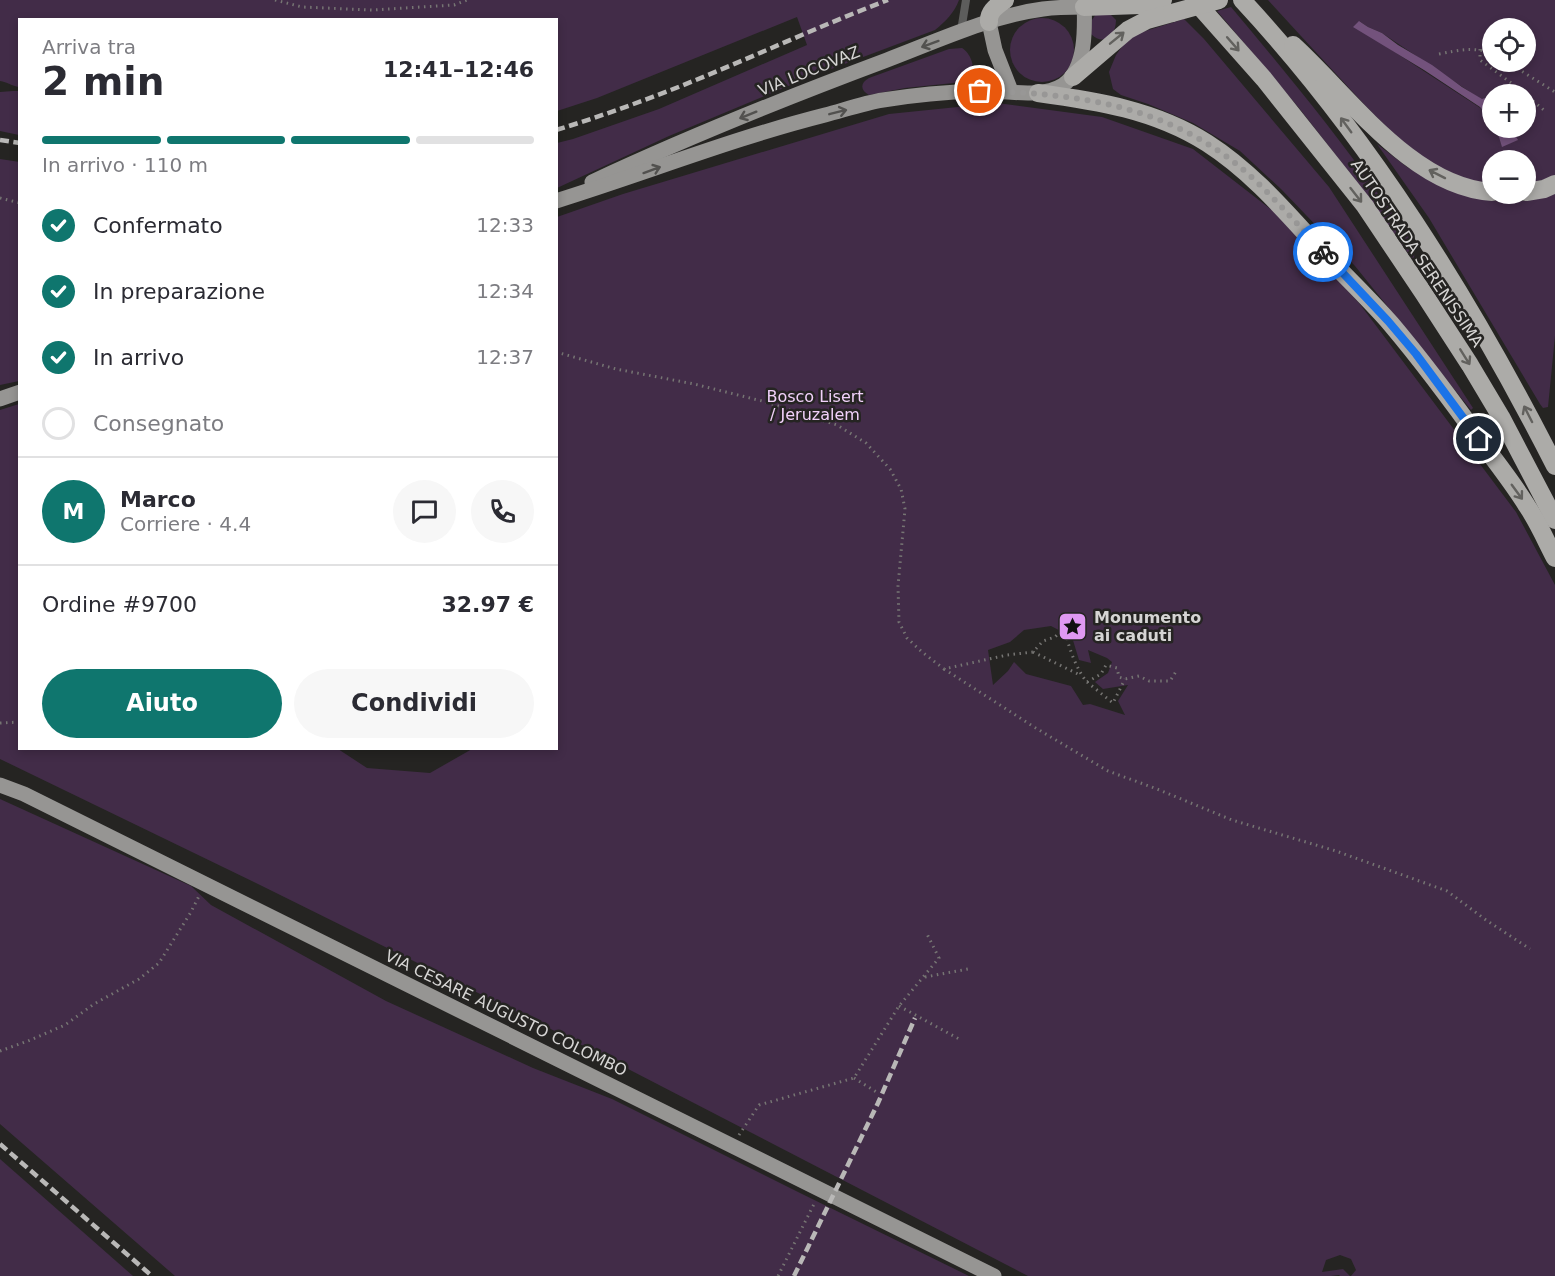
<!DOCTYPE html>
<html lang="it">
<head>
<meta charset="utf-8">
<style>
  body { margin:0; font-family:"DejaVu Sans",sans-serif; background:#f7f7f7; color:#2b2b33; height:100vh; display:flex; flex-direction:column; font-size:22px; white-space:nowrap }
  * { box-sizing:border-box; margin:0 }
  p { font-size:20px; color:#7c7c81 }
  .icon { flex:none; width:33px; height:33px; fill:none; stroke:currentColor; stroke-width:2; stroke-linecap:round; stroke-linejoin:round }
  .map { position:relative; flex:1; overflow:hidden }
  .panel { position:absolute; left:18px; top:18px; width:540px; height:732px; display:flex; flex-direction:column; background:#fff; border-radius:0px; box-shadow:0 3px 9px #0003 }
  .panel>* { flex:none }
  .controls { position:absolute; left:1482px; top:18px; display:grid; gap:12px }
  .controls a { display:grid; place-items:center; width:54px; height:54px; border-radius:50%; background:#fff; box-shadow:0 3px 9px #0003; font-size:30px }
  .pin { position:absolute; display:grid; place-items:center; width:51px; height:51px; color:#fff; margin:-26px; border:3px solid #fff; border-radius:50%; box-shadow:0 2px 6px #0007 }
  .courier { position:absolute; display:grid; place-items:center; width:60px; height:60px; margin:-30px; border:4px solid #1a73e8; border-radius:50%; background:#fff; color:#222; box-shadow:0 2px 8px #0007 }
  .head em { font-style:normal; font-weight:600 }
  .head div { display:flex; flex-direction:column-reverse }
  .head { display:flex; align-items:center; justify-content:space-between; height:102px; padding:0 24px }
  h1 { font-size:39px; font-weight:600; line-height:45px }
  .bar { display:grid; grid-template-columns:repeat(4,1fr); gap:9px 6px; align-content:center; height:72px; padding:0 24px }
  .bar i { height:8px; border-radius:4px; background:#e1e1e2 }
  .bar .on { background:#0f766e }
  .bar p { grid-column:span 4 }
  .line { display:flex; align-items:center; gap:15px; padding:0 24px; border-top:2px solid #e1e1e2 }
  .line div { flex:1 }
  .round { display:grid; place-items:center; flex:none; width:63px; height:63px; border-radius:32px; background:#f7f7f7 }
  ol { padding:0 24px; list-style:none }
  li { display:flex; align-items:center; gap:18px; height:66px }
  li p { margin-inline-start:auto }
  li .icon { padding:6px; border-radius:50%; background:#0f766e; color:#fff; stroke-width:4 }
  li:last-child { color:#7c7c81 }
  li i { width:33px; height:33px; border:3px solid #e1e1e2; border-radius:50% }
  .action { display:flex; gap:12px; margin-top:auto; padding:12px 24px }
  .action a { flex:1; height:69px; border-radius:36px; background:#0f766e; color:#fff; font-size:24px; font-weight:600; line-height:69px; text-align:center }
  .action a+a { background:#f7f7f7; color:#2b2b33 }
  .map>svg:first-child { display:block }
  .green { fill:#422c48; fill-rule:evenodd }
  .water { fill:#73527c }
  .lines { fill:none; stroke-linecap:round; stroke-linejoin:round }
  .path { stroke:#767573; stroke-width:3; stroke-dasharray:1.5 4.5; stroke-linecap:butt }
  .lane { stroke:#5d5d5c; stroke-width:8 }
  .primary { stroke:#969593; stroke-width:15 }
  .highway { stroke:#acaba8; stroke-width:18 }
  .rail { stroke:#b9b8b7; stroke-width:4.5; stroke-dasharray:9 4.5; stroke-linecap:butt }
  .highway-bridge { stroke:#acaba8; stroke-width:18 }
  .oneway { stroke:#62615e }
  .oneway2 { stroke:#52514f }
  .done { stroke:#989796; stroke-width:6; stroke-dasharray:0 10.8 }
  .route { stroke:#1a73e8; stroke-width:8 }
  .labels { text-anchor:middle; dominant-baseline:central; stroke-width:5; stroke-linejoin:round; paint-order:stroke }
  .street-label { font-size:16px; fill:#d6d5d4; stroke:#252422 }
  .park-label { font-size:16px; fill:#f1d1fa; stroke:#252422 }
  .poi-label { font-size:16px; font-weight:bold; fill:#d6d5d4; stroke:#252422; text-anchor:start }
</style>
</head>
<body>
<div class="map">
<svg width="1555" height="1276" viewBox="0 0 1555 1276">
  <rect width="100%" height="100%" fill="#252422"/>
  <g class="green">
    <path d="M0,0H959C954,13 946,21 935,30L810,77L669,136L557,188V143L573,139L659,109L807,45L797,17L597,98L557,111L556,20H20L19,87C12,86 7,82 0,81Z"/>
    <path d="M1268,0H1555V175L1543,180L1526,183V160H1492V184C1426,176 1380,121 1337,75C1314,50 1291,25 1268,0ZM1359,21L1368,27L1382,33L1482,100L1491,96L1492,97V94H1526V128H1511L1517,140L1502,146L1496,128H1492V121L1485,111L1387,47ZM1492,28H1526V62H1492Z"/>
    <path d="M1231,7C1282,68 1333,129 1379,195C1390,209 1417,240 1414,258L1411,257L1356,181L1299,108L1217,11Z"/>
    <path d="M1096,14L1111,15L1116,20C1116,35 1104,47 1091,34L1092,20Z"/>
    <circle cx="1042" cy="50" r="32"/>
    <polygon points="1184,19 1204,39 1329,187 1473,408 1471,410 1355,266 1281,189 1240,151 1193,123 1148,104 1121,95 1113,89 1109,72 1116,55 1126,41 1142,32"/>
    <path d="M962,48C970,53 976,66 971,75C970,76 964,81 963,82L905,88L869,95C860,90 860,83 869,78L949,49Z"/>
    <polygon points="13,91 19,91 19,135 0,131 0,92"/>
    <path d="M997,103L1102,117L1193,149L1273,211L1359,303L1516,512L1555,585V1276H1351L1356,1270L1351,1259L1340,1255L1326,1260L1322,1272L1343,1269L1350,1276H1340L1339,1275L1331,1276H1028L543,1025L258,884L0,759V410L19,404L20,748L338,749L367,768L430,773L472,749L556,748L557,217L623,194L889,114ZM1051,626L1072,637L1079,660L1091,663L1088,650L1107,658L1112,662L1108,673L1095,682L1103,689L1128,685L1118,701L1125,715L1090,704L1083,705L1071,686L1026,674L1014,662L1008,671L993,685L988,650L1010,642L1024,630Z"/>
    <polygon points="1377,144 1407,167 1436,183 1493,200 1507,202 1521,201 1541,198 1555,192 1555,336 1548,407 1543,408 1540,404 1429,218"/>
    <polygon points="0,159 20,162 19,381 0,385"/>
    <polygon points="0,799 191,886 211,905 386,1001 533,1068 612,1099 796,1191 969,1276 175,1276 0,1124"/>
    <polygon points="0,1159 133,1276 0,1276"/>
  </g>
  <g class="water">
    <polygon points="1359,21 1368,27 1382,33 1398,45 1432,65 1462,87 1482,99 1491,96 1492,97 1492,121 1480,107 1424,70 1353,27"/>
    <polygon points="1496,128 1511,128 1518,140 1502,147"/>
  </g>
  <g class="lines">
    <g class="path">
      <polyline points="275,0 302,7 372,10 454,5 467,0"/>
      <polyline points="1480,49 1480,60 1514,85 1545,111"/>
      <path d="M1439,54C1459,50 1472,47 1492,53"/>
      <polyline points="1507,62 1555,92"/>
      <polyline points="0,198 20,203"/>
      <polyline points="556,352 616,369 694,384 766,402 837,425 866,443 890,469 901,489 905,509 898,586 899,622 907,638 922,652 944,669 1007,655 1033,652 1043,641 1055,637 1074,617"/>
      <polyline points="1067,626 1074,633 1079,622"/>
      <path d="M1065,627C1066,642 1077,671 1087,682L1101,674L1106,665L1117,668L1119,677L1125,679L1139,676L1149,681H1170L1177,670"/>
      <polyline points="1033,652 1080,675"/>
      <polyline points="944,669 1034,727 1108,771 1157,789 1232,820 1336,851 1447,891 1486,920 1530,949"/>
      <polyline points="1087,682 1113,703 1125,679"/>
      <polyline points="0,723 20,722"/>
      <polyline points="925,977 968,969"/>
      <polyline points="899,1006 959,1039"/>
      <polyline points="0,1051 28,1041 65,1025 94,1004 139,979 159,963 191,912 199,896"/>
      <polyline points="854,1078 878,1093"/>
      <polyline points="739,1135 759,1105 854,1078 899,1006 939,958 927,934"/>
      <polyline points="778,1276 815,1202"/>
    </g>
    <polyline class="lane" points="961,31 966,0"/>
    <g class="primary">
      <polyline points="989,22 995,50 1011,91"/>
      <path d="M592,182C688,137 788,97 887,60C937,41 991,16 1043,9C1057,7 1071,7 1084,7"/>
      <path d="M556,201C646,173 734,138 825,115C844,110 864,103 883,100C914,95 946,92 978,91C1004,90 1041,99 1063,85C1087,69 1085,26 1084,0"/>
      <polyline points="0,399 20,392"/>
      <polyline points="0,785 24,794 994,1276"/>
    </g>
    <g class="highway">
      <polyline points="1194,0 1264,79 1365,206 1424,294 1470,365 1501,417 1555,520"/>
      <path d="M1242,0C1370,138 1470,299 1555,466"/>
      <polyline points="1084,7 1140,5 1163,0"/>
      <path d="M989,22C988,11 997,6 1005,0"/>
      <path d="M1293,45C1349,96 1412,187 1492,192"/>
      <polyline points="1073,77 1128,30 1147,20 1172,13"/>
      <path d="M1038,93C1097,101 1155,110 1207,143C1254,173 1290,217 1328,258C1349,280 1371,301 1391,324C1424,363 1455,405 1485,447C1499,466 1514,485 1527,506C1538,522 1546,541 1555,558"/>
      <polyline points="1526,192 1544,189 1555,184"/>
      <polyline points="1506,194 1509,194"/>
    </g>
    <g class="rail">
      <path d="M556,130C599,117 640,102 681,86C751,58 819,26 888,0"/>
      <polyline points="0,140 20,143"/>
      <polyline points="0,1144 152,1276"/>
      <polyline points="794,1276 878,1103 915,1018"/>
    </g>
    <polyline class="highway-bridge" points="1172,13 1219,0"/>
  </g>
  <defs><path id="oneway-shaft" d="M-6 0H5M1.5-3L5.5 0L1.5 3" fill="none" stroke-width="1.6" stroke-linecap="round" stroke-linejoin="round" transform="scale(1.5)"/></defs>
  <g class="oneway">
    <use href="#oneway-shaft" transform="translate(1117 38) rotate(-39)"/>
    <use href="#oneway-shaft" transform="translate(1233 44) rotate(49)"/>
    <use href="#oneway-shaft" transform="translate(1346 125) rotate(-126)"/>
    <use href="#oneway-shaft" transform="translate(1437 174) rotate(-153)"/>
    <use href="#oneway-shaft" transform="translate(1356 195) rotate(52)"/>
    <use href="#oneway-shaft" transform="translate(1465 357) rotate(58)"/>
    <use href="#oneway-shaft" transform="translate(1528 414) rotate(-117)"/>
    <use href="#oneway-shaft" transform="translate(1517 492) rotate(54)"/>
  </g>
  <g class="oneway2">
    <use href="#oneway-shaft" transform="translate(930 44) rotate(160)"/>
    <use href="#oneway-shaft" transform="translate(838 112) rotate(-14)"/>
    <use href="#oneway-shaft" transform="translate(748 115) rotate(158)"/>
    <use href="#oneway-shaft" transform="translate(652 170) rotate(-20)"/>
  </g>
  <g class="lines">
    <path class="done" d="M980,91C1073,93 1165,105 1240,167C1270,192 1296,223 1323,252"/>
    <polyline class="route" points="1323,252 1388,321 1416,354 1479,439"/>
  </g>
  <defs>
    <symbol id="sight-square" viewBox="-11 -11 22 22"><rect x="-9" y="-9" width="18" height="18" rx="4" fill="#df98f2" stroke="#252422"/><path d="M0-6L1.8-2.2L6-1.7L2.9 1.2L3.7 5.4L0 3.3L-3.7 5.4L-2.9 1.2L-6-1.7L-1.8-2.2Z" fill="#111"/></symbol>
  </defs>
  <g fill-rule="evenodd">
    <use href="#sight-square" x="1056" y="610" width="33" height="33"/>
  </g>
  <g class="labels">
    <g class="street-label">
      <text transform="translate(809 71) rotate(-22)">VIA LOCOVAZ</text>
      <text transform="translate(1417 253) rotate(56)">AUTOSTRADA SERENISSIMA</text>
      <text transform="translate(506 1013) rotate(26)">VIA CESARE AUGUSTO COLOMBO</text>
    </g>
    <g class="park-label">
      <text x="815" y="396">Bosco Lisert<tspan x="815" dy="18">/ Jeruzalem</tspan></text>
    </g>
    <g class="poi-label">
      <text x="1094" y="617">Monumento<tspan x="1094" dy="18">ai caduti</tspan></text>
    </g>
  </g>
</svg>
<div class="controls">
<a><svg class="icon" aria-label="locate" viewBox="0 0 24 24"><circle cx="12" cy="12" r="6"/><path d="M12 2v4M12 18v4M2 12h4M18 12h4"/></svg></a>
<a>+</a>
<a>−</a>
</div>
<div class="pin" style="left:980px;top:91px;background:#ea580c"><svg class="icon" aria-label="bag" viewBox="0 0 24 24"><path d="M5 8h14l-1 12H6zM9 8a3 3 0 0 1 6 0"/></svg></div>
<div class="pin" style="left:1479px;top:439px;background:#1f2937"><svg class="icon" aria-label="home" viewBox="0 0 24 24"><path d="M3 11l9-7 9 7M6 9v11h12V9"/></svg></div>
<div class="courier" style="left:1323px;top:252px"><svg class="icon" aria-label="bike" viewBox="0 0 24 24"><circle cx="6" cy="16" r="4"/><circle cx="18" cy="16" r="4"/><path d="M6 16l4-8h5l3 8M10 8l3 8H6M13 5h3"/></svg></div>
<section class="panel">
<div class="head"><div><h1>2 min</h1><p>Arriva tra</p></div><em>12:41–12:46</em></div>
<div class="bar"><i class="on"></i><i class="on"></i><i class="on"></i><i></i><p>In arrivo · 110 m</p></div>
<ol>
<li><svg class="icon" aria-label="check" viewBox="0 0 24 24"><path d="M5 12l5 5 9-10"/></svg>Confermato<p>12:33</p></li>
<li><svg class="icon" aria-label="check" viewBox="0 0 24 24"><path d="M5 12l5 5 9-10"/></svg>In preparazione<p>12:34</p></li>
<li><svg class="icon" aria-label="check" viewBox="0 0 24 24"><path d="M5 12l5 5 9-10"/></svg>In arrivo<p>12:37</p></li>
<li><i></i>Consegnato</li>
</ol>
<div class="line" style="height:108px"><b class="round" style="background:#0f766e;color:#fff">M</b><div><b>Marco</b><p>Corriere · 4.4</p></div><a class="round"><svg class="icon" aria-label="chat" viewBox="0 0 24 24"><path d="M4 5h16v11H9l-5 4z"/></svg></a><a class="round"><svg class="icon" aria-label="phone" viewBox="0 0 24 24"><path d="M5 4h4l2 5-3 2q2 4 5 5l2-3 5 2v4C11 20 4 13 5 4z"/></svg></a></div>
<div class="line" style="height:78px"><div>Ordine #9700</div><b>32.97 €</b></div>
<div class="action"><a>Aiuto</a><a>Condividi</a></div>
</section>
</div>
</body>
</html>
